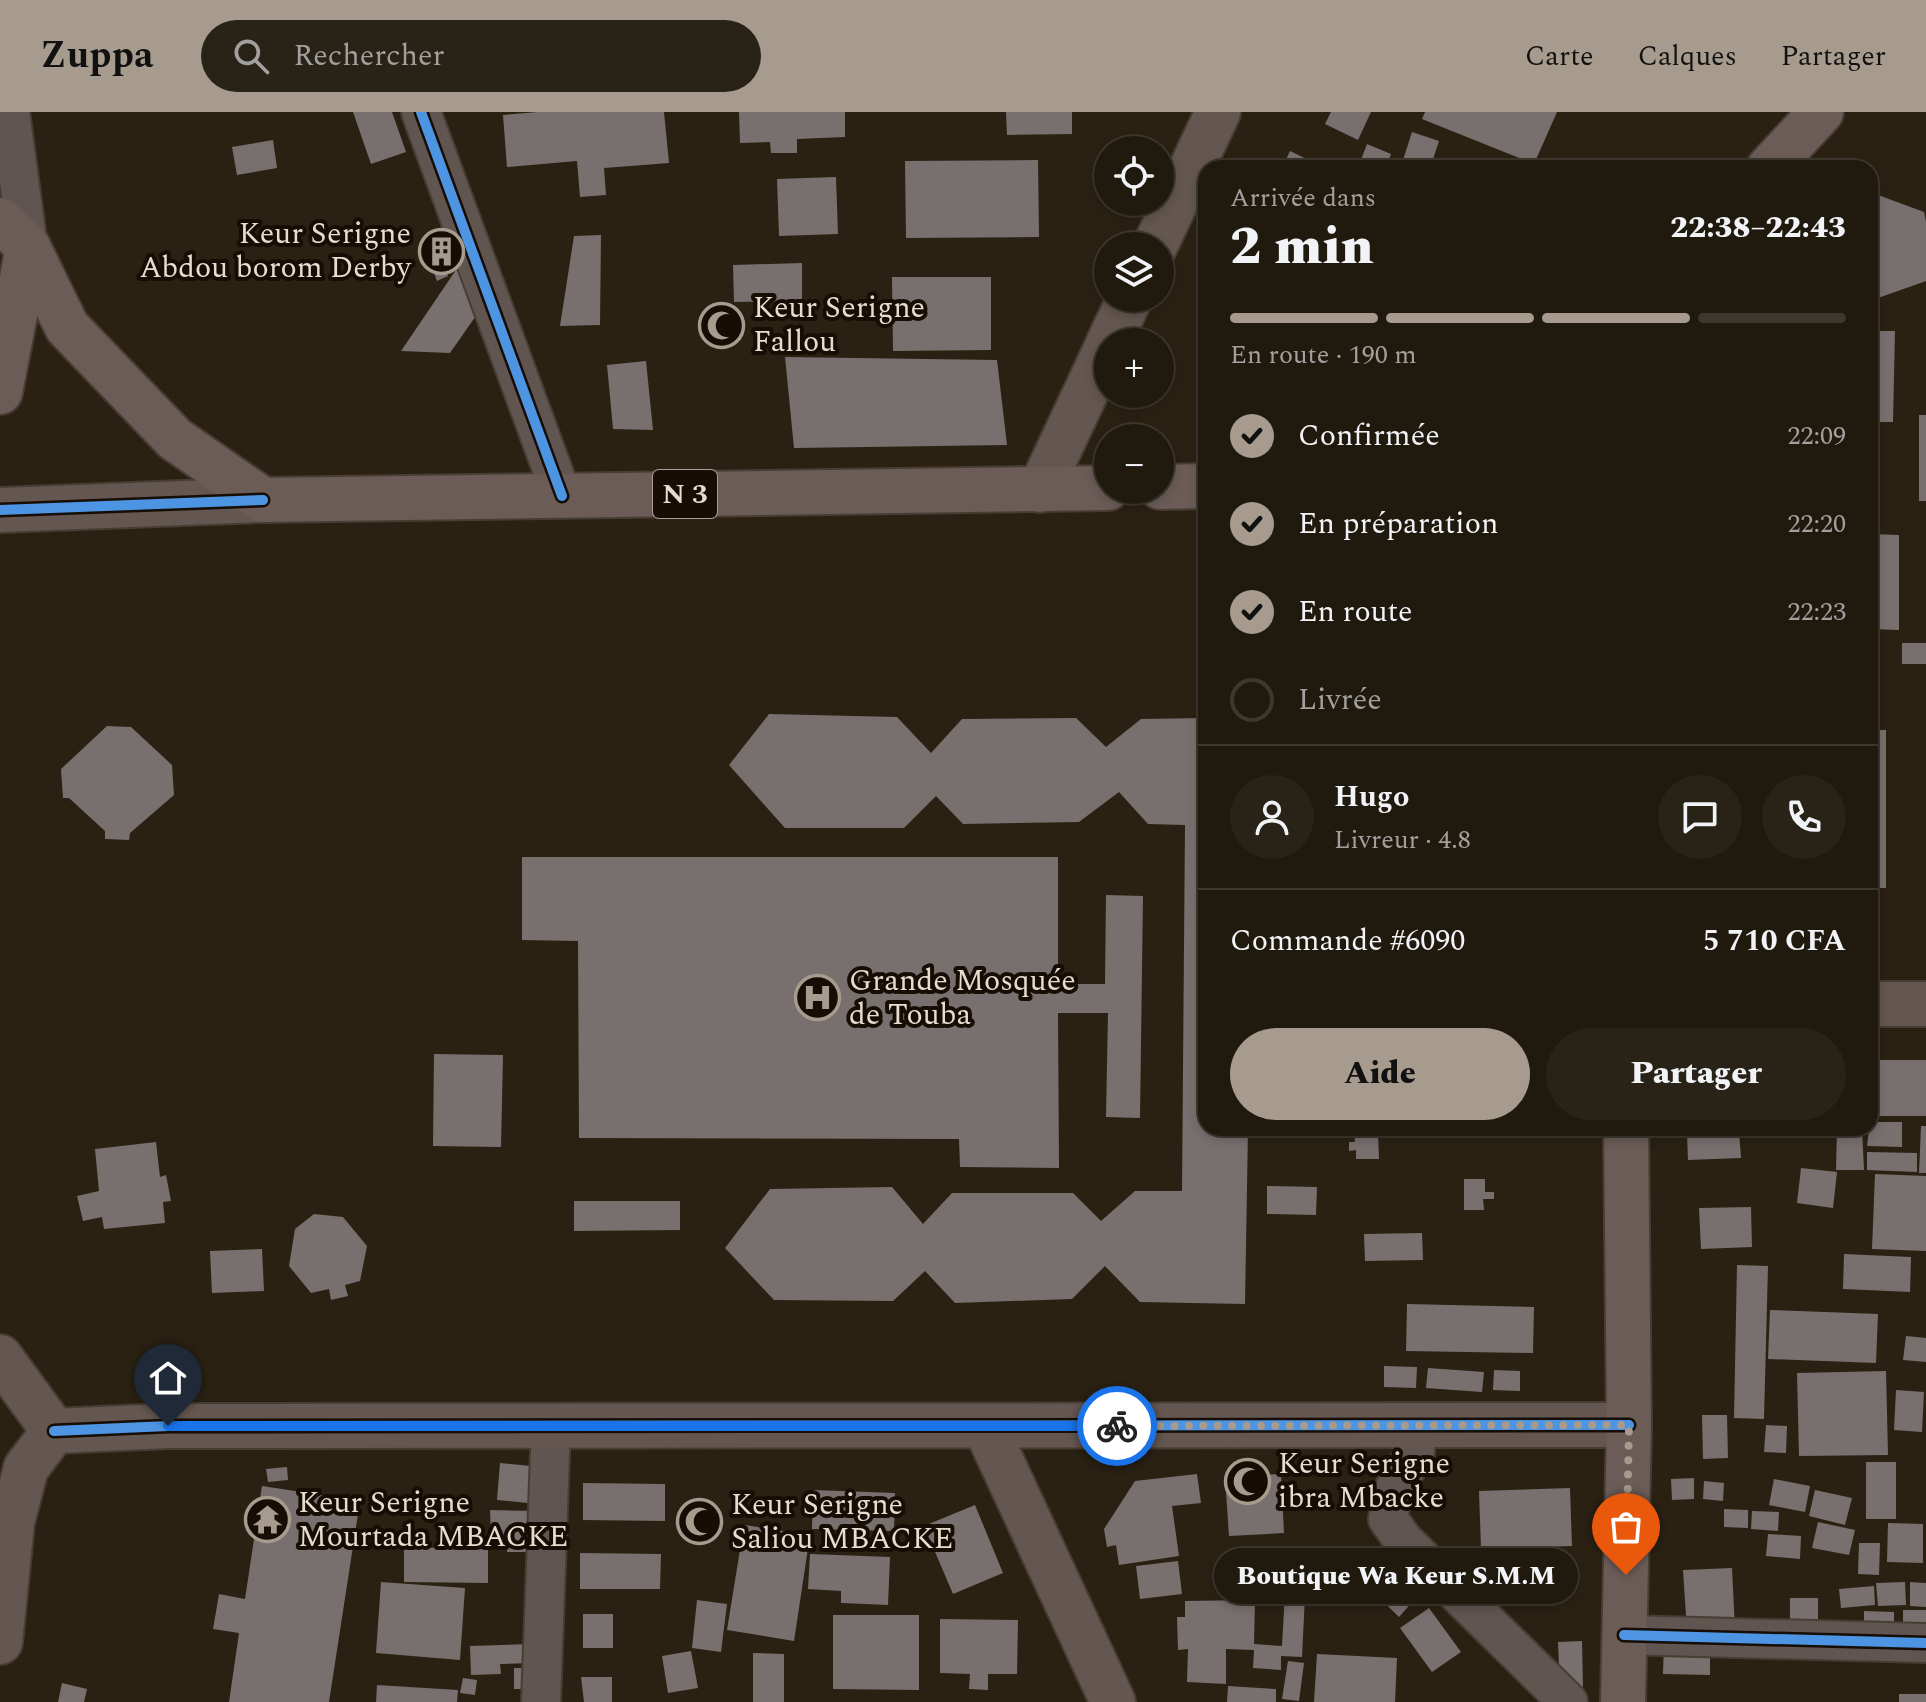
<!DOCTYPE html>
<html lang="fr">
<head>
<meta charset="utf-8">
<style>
  body { margin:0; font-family:Spectral,serif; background:#282217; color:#f1f3f6; height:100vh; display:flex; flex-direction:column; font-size:30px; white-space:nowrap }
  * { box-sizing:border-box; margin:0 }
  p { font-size:26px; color:#a2a09e }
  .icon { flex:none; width:44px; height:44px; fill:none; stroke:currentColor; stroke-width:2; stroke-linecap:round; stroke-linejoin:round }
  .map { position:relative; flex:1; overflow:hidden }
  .sheet { position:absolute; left:1198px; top:48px; width:680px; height:976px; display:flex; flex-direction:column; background:#20190e; border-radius:24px; box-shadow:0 4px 12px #0003,0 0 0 2px #3d382e }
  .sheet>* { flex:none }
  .tools { position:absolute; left:1094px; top:24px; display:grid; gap:16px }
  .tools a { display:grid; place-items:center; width:80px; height:80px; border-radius:50%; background:#20190e; box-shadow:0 4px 12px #0003,0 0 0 2px #3d382e; font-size:40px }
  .pin { position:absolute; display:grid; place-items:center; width:68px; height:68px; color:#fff; margin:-82px -34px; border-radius:50% 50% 50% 0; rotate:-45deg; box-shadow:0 0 8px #0007 }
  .pin .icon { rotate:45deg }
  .courier { position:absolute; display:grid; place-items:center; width:80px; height:80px; margin:-40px; border:6px solid #1a73e8; border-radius:50%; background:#fff; color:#222; box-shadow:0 2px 10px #0007 }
  .bubble { position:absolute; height:56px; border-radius:28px; background:#20190e; box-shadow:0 4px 12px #0003,0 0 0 2px #3d382e; font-size:26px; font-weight:800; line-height:56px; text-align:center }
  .summary em { font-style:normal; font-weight:800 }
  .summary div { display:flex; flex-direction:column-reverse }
  .summary { display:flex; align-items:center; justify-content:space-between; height:136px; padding:0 32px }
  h1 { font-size:52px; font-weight:800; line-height:60px }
  .bar { display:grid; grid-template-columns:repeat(4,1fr); gap:12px 8px; align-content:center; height:96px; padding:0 32px }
  .bar i { height:10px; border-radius:6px; background:#3d382e }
  .bar .on { background:#a69b8d }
  .bar p { grid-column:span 4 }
  .line { display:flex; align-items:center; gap:20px; padding:0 32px; border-top:2px solid #3d382e }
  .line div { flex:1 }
  .round { display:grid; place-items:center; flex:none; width:84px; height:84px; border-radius:42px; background:#282217 }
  ol { padding:0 32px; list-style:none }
  li { display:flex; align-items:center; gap:24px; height:88px }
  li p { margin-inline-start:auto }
  li .icon { padding:8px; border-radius:50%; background:#a69b8d; color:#111; stroke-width:4 }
  li:last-child { color:#a2a09e }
  li i { width:44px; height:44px; border:4px solid #3d382e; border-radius:50% }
  .cta { display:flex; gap:16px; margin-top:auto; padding:16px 32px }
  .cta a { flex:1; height:92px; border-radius:48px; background:#a69b8d; color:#111; font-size:32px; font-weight:800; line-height:92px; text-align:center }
  .cta a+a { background:#282217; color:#f1f3f6 }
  header { display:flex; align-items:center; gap:48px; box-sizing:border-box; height:112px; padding:0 40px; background:#a69b8d; color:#111 }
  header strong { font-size:38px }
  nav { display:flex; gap:44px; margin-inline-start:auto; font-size:28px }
  .search { width:560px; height:72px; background:#282217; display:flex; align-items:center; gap:20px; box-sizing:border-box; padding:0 28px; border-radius:44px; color:#a2a09e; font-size:30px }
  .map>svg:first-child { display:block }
  .building { fill:#78706f }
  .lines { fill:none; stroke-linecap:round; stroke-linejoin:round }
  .street-casing { stroke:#473e33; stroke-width:42 }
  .secondary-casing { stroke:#473e33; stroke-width:48 }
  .primary-casing { stroke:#473e33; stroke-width:48 }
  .street { stroke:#615551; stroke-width:38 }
  .secondary { stroke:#645650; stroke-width:44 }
  .primary { stroke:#6b5c58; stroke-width:44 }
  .cycleway-casing { stroke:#160d05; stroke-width:15 }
  .cycleway { stroke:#4d94e3; stroke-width:10 }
  .done { stroke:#a69b8d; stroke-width:8; stroke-dasharray:0 14.4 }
  .route { stroke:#1a73e8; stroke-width:10 }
  .labels { text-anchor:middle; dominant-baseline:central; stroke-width:8; stroke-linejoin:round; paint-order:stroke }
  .shield { fill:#160d05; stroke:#a99e92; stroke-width:2 }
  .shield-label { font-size:28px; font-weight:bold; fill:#e8dcce }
  .poi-label { font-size:30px; fill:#e8dcce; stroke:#160d05; text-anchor:start }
</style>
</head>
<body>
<header>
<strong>Zuppa</strong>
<div class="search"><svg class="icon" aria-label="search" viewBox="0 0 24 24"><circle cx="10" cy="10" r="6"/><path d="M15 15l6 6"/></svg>Rechercher</div>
<nav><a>Carte</a><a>Calques</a><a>Partager</a></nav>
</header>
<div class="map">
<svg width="1926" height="1590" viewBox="0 0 1926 1590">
  <rect width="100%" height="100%" fill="#2a2113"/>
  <g class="building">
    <polygon points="353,0 392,0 406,40 371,52"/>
    <polygon points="538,0 664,0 669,51 604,56 606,83 580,85 577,49 507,55 503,3"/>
    <polygon points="739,0 845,0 845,25 797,27 797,41 771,41 770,30 740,31"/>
    <polygon points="1006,0 1072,0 1072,22 1007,23"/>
    <polygon points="1331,0 1371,0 1358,28 1325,12"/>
    <polygon points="1425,0 1557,0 1534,52 1422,7"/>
    <polygon points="1412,20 1439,29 1430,56 1402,51"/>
    <polygon points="273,28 277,56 237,63 232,35"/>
    <polygon points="1367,32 1391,42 1386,56 1359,53"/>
    <polygon points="1290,39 1325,56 1282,56"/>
    <polygon points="1038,48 1039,125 906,126 905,49"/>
    <polygon points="836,65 838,122 779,124 777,67"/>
    <polygon points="1878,83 1924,100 1926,110 1926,169 1878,186 1870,176 1870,95"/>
    <polygon points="452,121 461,147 444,153 448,164 437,169 423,131"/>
    <polygon points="601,123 600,213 560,214 574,124"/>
    <polygon points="462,149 480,198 450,241 401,239"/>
    <polygon points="802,151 802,189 734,190 733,153"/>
    <polygon points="892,165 991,165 991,238 893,239"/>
    <polygon points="1870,219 1895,219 1893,310 1870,310"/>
    <polygon points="785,245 997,248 1007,333 794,336"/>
    <polygon points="646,249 653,318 613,317 607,253"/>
    <rect x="1919" y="303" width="7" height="86"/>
    <polygon points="1870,422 1899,423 1899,518 1870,517"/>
    <rect x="1902" y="531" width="24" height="21"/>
    <polygon points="769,602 897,605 931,641 962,607 1076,606 1106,635 1141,607 1206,606 1206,1016 1248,1016 1245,1192 1140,1190 1105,1154 1072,1187 955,1191 925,1159 893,1189 774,1188 725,1136 770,1077 892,1075 923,1112 952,1081 1073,1081 1101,1109 1135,1079 1182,1079 1185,713 1148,712 1119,680 1079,710 963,712 936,684 904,716 785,716 729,653"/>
    <polygon points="107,614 131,615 172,653 174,683 130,721 129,728 105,727 105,719 69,686 63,686 61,657"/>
    <rect x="1870" y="618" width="16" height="158"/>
    <polygon points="522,745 1058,745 1058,872 1105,872 1106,783 1143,784 1140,1006 1106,1005 1108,901 1058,901 1059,1056 960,1055 959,1027 579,1026 578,829 522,828"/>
    <polygon points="434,942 503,943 501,1035 433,1034"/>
    <rect x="1870" y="948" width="56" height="56"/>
    <polygon points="1870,1010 1902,1010 1902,1035 1867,1034"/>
    <polygon points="1921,1014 1926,1014 1926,1061 1919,1061"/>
    <polygon points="1837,1016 1862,1016 1864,1058 1836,1058"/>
    <polygon points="1739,1019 1741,1046 1688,1048 1687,1021"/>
    <polygon points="1354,1021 1378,1021 1379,1047 1356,1047 1356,1038 1349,1039 1349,1030 1355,1030"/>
    <polygon points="156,1030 160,1065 166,1063 171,1089 163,1090 165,1111 104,1117 102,1105 83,1109 77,1084 99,1079 95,1037"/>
    <polygon points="1867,1040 1917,1041 1917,1060 1867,1058"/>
    <polygon points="1801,1056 1837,1060 1833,1096 1797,1091"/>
    <polygon points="1875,1062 1926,1064 1926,1139 1872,1137"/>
    <polygon points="1464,1067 1485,1067 1485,1080 1494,1080 1494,1087 1483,1087 1484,1098 1464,1098"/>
    <polygon points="1267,1074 1317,1075 1316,1103 1267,1102"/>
    <polygon points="574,1089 680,1089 680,1118 574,1119"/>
    <polygon points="1751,1095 1752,1135 1701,1137 1699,1096"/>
    <polygon points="314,1102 343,1105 367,1134 360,1169 345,1173 348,1184 331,1188 329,1177 311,1181 289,1154 295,1117"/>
    <polygon points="1422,1121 1423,1148 1365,1149 1364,1122"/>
    <polygon points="262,1137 264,1179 212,1181 210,1139"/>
    <polygon points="1844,1142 1911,1145 1910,1180 1843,1177"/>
    <polygon points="1737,1153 1768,1154 1764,1307 1734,1306"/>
    <polygon points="1407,1192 1534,1195 1533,1241 1406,1239"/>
    <polygon points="1770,1198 1878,1202 1876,1251 1768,1247"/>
    <polygon points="1906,1224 1926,1226 1926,1250 1903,1248"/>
    <polygon points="1384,1254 1417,1255 1416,1276 1384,1275"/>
    <polygon points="1428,1256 1484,1260 1482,1280 1426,1276"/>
    <polygon points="1494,1258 1520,1259 1520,1279 1493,1278"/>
    <polygon points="1886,1259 1888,1343 1799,1344 1797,1261"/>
    <polygon points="1896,1278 1924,1280 1922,1320 1894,1318"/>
    <polygon points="1702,1303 1727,1303 1728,1346 1703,1347"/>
    <polygon points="1766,1313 1787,1314 1786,1341 1764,1340"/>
    <rect x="1866" y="1350" width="30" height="57"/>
    <polygon points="500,1351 542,1355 538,1392 497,1388"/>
    <polygon points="287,1355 288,1368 268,1370 266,1357"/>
    <polygon points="1197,1362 1201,1391 1172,1394 1179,1444 1119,1453 1116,1433 1107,1435 1104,1417 1135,1369"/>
    <polygon points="1281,1362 1284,1421 1229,1424 1225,1365"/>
    <polygon points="1694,1366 1694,1387 1672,1388 1671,1367"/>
    <polygon points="1774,1367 1810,1374 1805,1400 1769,1393"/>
    <polygon points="1704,1369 1724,1371 1723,1389 1703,1387"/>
    <polygon points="583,1371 665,1372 665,1409 583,1408"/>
    <polygon points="262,1374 360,1389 329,1590 229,1590 239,1521 213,1517 219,1482 245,1487"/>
    <polygon points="1570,1376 1572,1434 1481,1437 1479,1379"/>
    <polygon points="813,1378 895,1381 894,1419 812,1417"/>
    <polygon points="1815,1378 1852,1386 1845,1413 1809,1404"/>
    <polygon points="975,1393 1003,1461 953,1482 924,1414"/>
    <polygon points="1724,1397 1748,1398 1748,1416 1724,1415"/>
    <polygon points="490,1398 538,1399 538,1440 507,1440 507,1425 491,1425"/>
    <polygon points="1752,1399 1779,1400 1778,1419 1751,1417"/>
    <polygon points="1818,1410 1855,1418 1849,1443 1812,1436"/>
    <polygon points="1888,1411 1923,1412 1923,1451 1887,1450"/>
    <polygon points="744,1413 810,1423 794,1529 727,1518"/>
    <polygon points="1768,1422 1801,1424 1800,1447 1766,1444"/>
    <polygon points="1859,1431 1880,1431 1879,1463 1858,1462"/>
    <polygon points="404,1435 488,1437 488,1471 404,1470"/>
    <polygon points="580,1441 661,1442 660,1477 580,1477"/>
    <polygon points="810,1442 890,1445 888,1493 841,1491 841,1479 808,1477"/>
    <polygon points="1178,1449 1182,1482 1140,1487 1136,1454"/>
    <polygon points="1378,1450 1415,1487 1399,1505 1361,1468"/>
    <polygon points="1732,1456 1735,1517 1687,1519 1683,1458"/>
    <polygon points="1286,1462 1306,1463 1302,1545 1281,1544 1281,1558 1253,1556 1254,1538 1226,1537 1226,1572 1187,1570 1188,1537 1178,1538 1177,1505 1185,1505 1185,1489 1255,1488 1254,1532 1282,1534"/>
    <polygon points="381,1470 465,1476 460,1548 376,1541"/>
    <polygon points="1905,1470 1906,1493 1878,1494 1876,1471"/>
    <polygon points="1910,1470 1926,1471 1926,1495 1910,1494"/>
    <polygon points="1874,1474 1875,1493 1841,1496 1839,1477"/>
    <rect x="1790" y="1486" width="28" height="33"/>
    <polygon points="697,1488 727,1492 721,1540 692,1536"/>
    <polygon points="1429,1496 1461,1540 1432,1560 1400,1516"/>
    <rect x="1903" y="1498" width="23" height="28"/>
    <polygon points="1864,1499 1894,1500 1894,1517 1864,1516"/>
    <rect x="583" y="1502" width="30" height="34"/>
    <polygon points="833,1503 919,1503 919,1578 833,1577"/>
    <polygon points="940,1507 1018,1508 1017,1562 988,1562 988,1578 969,1577 970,1562 940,1561"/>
    <polygon points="1582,1529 1583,1577 1560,1578 1558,1530"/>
    <polygon points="1664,1529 1710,1531 1710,1563 1663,1562"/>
    <polygon points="531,1532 532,1551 500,1552 501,1562 471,1563 470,1534"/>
    <polygon points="691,1539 698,1576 668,1581 662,1544"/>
    <polygon points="753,1541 784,1542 784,1590 753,1590"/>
    <polygon points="1317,1542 1397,1546 1395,1590 1314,1590"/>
    <polygon points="1288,1549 1304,1551 1299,1589 1282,1587"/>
    <rect x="514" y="1556" width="17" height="21"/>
    <polygon points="581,1565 612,1565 612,1590 584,1590"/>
    <polygon points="463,1566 477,1568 475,1583 460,1581"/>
    <polygon points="62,1571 87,1577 84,1590 58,1590"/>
    <polygon points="377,1573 458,1578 457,1590 376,1590"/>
    <polygon points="1228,1574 1276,1577 1276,1590 1227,1590"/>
    <rect x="1899" y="1582" width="27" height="8"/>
  </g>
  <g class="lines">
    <defs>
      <g id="street">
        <polyline points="10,0 28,135"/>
        <polyline points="421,0 562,384"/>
        <polyline points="1415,1314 1415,1341 1392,1381 1388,1407 1403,1428 1568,1590"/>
        <polyline points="1624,1523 1926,1531"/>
        <polyline points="541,1590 551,1314"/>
      </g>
      <g id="secondary">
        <polyline points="1155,134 1218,0"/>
        <polyline points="1109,230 1130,186"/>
        <polyline points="1040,378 1108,233"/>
        <polyline points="0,398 263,388"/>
        <polyline points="1870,892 1926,892"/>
        <polyline points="0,1245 54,1319 26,1356 12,1410 0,1530"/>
        <polyline points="985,1314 1113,1590"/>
        <polyline points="54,1319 168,1314 1629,1313"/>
      </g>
      <g id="primary">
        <polyline points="1769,56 1821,0"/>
        <polyline points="0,108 28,135 67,215 175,327 263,388 1108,376"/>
        <polyline points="0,280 28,135"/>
        <polyline points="1160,375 1206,374"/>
        <polyline points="1623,1590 1629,1313 1626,1016"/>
      </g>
    </defs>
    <use href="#street" class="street-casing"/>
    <use href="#secondary" class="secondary-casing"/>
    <use href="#primary" class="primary-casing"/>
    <use href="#street" class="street"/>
    <use href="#secondary" class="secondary"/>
    <use href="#primary" class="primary"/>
    <defs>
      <g id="cycleway">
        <polyline points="421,0 562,384"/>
        <polyline points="0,398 263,388"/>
        <polyline points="54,1319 168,1314 1629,1313"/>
        <polyline points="1624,1523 1926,1531"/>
      </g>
    </defs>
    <use href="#cycleway" class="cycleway-casing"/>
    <use href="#cycleway" class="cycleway"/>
  </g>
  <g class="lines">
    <polyline class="done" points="1117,1314 1629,1313 1626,1463"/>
    <polyline class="route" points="168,1314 1117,1314"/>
  </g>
  <defs>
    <symbol id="building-ring" viewBox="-11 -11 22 22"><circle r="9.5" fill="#160d05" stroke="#a69b8d" stroke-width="1.5"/><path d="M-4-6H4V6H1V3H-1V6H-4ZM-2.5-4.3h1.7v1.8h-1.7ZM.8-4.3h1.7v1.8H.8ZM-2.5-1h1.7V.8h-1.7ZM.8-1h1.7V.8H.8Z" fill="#a69b8d"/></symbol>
    <symbol id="mosque-ring" viewBox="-11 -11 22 22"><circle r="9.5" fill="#160d05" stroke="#a69b8d" stroke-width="1.5"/><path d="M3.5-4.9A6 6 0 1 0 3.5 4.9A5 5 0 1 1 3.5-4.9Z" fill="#a69b8d"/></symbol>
    <symbol id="hospital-ring" viewBox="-11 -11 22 22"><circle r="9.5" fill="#160d05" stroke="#a69b8d" stroke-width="1.5"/><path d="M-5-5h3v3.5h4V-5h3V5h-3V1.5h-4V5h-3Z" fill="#a69b8d"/></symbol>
    <symbol id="temple-ring" viewBox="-11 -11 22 22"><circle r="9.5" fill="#160d05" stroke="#a69b8d" stroke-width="1.5"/><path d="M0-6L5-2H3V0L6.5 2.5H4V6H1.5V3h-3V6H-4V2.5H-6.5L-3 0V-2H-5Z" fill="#a69b8d"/></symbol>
  </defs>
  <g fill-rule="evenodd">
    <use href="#building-ring" x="416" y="114" width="51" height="51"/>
    <use href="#mosque-ring" x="696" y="188" width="51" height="51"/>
    <use href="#hospital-ring" x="792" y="860" width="51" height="51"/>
    <use href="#mosque-ring" x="1222" y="1344" width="51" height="51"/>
    <use href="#temple-ring" x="242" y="1382" width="51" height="51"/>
    <use href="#mosque-ring" x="674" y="1384" width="51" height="51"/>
  </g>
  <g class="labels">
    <rect class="shield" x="653" y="358" width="64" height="48" rx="6"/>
    <g class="shield-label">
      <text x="685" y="382">N 3</text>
    </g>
    <g class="poi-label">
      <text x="411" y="122" text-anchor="end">Keur Serigne<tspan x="411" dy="34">Abdou borom Derby</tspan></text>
      <text x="753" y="196">Keur Serigne<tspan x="753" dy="34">Fallou</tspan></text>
      <text x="849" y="869">Grande Mosquée<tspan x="849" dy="34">de Touba</tspan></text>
      <text x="1278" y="1352">Keur Serigne<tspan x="1278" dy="34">ibra Mbacke</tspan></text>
      <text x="298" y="1391">Keur Serigne<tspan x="298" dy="34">Mourtada MBACKE</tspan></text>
      <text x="731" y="1393">Keur Serigne<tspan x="731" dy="34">Saliou MBACKE</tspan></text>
    </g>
  </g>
</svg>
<div class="tools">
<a><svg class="icon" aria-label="locate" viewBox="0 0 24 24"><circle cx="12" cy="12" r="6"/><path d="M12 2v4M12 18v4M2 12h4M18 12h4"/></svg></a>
<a><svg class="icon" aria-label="layers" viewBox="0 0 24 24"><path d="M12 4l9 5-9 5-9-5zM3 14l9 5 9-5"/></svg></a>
<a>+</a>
<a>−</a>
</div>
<div class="pin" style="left:1626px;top:1463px;background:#ea580c"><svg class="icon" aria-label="bag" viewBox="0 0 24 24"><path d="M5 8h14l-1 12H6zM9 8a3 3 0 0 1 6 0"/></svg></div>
<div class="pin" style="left:168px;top:1314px;background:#1f2937"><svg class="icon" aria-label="home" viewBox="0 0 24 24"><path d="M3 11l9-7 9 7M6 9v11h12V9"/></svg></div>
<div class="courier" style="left:1117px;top:1314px"><svg class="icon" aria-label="bike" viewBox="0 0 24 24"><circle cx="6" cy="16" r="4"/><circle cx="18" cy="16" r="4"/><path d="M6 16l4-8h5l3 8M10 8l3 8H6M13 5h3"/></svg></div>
<div class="bubble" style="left:1214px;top:1436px;width:364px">Boutique Wa Keur S.M.M</div>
<section class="sheet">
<div class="summary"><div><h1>2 min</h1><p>Arrivée dans</p></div><em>22:38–22:43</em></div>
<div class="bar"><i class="on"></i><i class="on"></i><i class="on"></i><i></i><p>En route · 190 m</p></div>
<ol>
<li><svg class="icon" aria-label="check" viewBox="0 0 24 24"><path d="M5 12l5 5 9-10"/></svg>Confirmée<p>22:09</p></li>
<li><svg class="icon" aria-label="check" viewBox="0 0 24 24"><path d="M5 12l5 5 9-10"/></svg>En préparation<p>22:20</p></li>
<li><svg class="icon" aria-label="check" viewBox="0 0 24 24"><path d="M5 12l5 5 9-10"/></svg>En route<p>22:23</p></li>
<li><i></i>Livrée</li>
</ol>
<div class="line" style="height:144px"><a class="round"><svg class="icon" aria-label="person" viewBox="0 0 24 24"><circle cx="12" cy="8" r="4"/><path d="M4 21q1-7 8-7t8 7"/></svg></a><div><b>Hugo</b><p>Livreur · 4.8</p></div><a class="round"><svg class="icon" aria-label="chat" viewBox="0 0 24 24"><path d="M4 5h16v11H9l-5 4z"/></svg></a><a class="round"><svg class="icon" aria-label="phone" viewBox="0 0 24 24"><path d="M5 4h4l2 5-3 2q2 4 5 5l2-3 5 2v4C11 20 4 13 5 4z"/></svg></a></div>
<div class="line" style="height:104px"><div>Commande #6090</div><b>5 710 CFA</b></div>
<div class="cta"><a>Aide</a><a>Partager</a></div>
</section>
</div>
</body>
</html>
